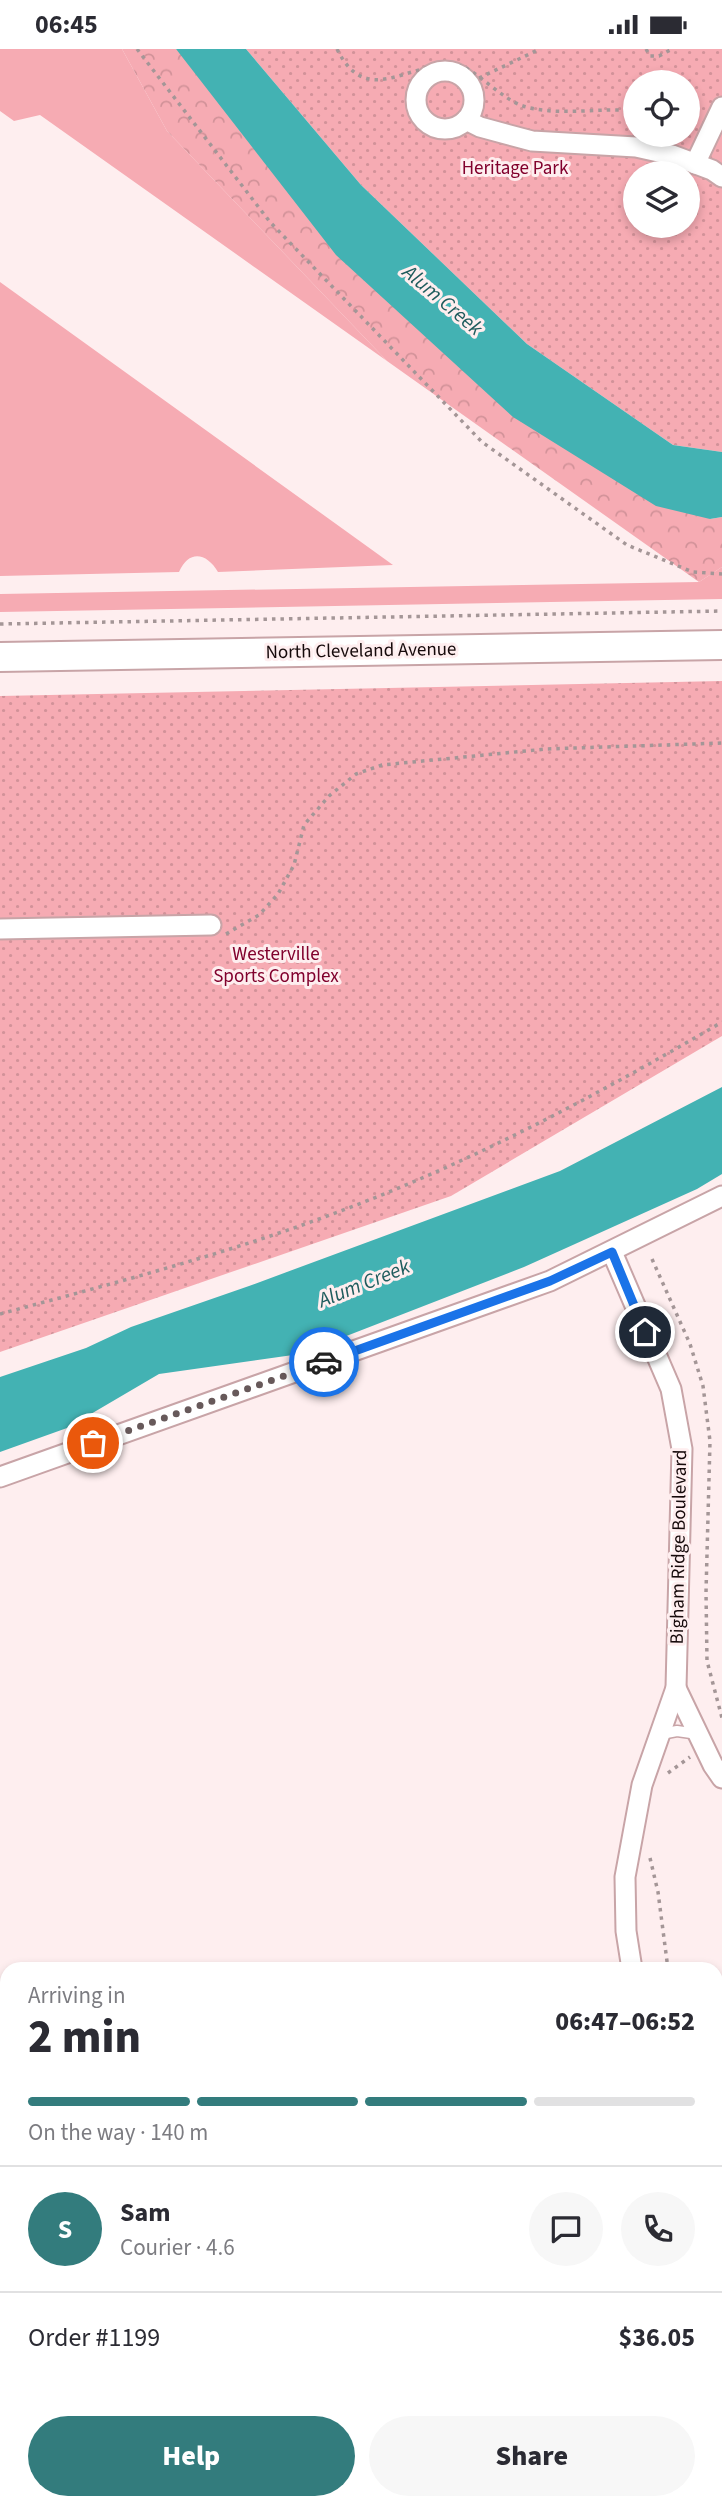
<!DOCTYPE html>
<html lang="en">
<head>
<meta charset="utf-8">
<style>
  body { margin:0; font-family:"Source Sans 3",sans-serif; background:#f7f7f7; color:#2b2b33; height:100vh; display:flex; flex-direction:column; font-size:26px; white-space:nowrap }
  * { box-sizing:border-box; margin:0 }
  p { font-size:23px; color:#7c7c81 }
  .icon { flex:none; width:38px; height:38px; fill:none; stroke:currentColor; stroke-width:2; stroke-linecap:round; stroke-linejoin:round }
  .map { position:relative; flex:1; overflow:hidden }
  .sheet { position:absolute; left:0px; top:1913px; width:723px; height:548px; display:flex; flex-direction:column; background:#fff; border-radius:21px 21px 0 0; box-shadow:0 4px 10px #0003 }
  .sheet>* { flex:none }
  .buttons { position:absolute; left:623px; top:21px; display:grid; gap:14px }
  .buttons a { display:grid; place-items:center; width:77px; height:77px; border-radius:50%; background:#fff; box-shadow:0 4px 10px #0003; font-size:35px }
  .pin { position:absolute; display:grid; place-items:center; width:60px; height:60px; color:#fff; margin:-30px; border:4px solid #fff; border-radius:50%; box-shadow:0 2px 7px #0007 }
  .courier { position:absolute; display:grid; place-items:center; width:70px; height:70px; margin:-35px; border:5px solid #1a73e8; border-radius:50%; background:#fff; color:#222; box-shadow:0 2px 9px #0007 }
  .summary em { font-style:normal; font-weight:800 }
  .summary div { display:flex; flex-direction:column-reverse }
  .summary { display:flex; align-items:center; justify-content:space-between; height:119px; padding:0 28px }
  h1 { font-size:46px; font-weight:800; line-height:52px }
  .bar { display:grid; grid-template-columns:repeat(4,1fr); gap:10px 7px; align-content:center; height:84px; padding:0 28px }
  .bar i { height:9px; border-radius:5px; background:#e1e1e2 }
  .bar .current { background:#337c7d }
  .bar p { grid-column:span 4 }
  .line { display:flex; align-items:center; gap:18px; padding:0 28px; border-top:2px solid #e1e1e2 }
  .line div { flex:1 }
  .round { display:grid; place-items:center; flex:none; width:74px; height:74px; border-radius:37px; background:#f7f7f7 }
  .primary-button { display:flex; gap:14px; margin-top:auto; padding:14px 28px }
  .primary-button a { flex:1; height:80px; border-radius:42px; background:#337c7d; color:#fff; font-size:28px; font-weight:800; line-height:80px; text-align:center }
  .primary-button a+a { background:#f7f7f7; color:#2b2b33 }
  .status { display:flex; justify-content:space-between; align-items:center; height:49px; padding:0 35px; background:#fff; direction:ltr }
  .status svg { height:19px; fill:currentColor }
  .map>svg:first-child { display:block }
  .grass { fill:#f6abb3 }
  .forest { fill:url(#forest-crowns) }
  .park { fill:url(#park-dots); fill-rule:evenodd }
  .water { fill:#43b2b3 }
  .lines { fill:none; stroke-linecap:round; stroke-linejoin:round }
  .service-casing { stroke:#c8a4a7; stroke-width:13 }
  .minor-casing { stroke:#c8a4a7; stroke-width:23 }
  .secondary-casing { stroke:#c8a4a7; stroke-width:32 }
  .path { stroke:#a49697; stroke-width:3.5; stroke-dasharray:3.5 5; stroke-linecap:butt }
  .service { stroke:#fff; stroke-width:10 }
  .minor { stroke:#fff; stroke-width:19 }
  .secondary { stroke:#fff; stroke-width:28 }
  .done { stroke:#67595a; stroke-width:7; stroke-dasharray:0 12.6 }
  .route { stroke:#1a73e8; stroke-width:9 }
  .labels { text-anchor:middle; dominant-baseline:central; stroke-width:6; stroke-linejoin:round; paint-order:stroke }
  .park-label { font-size:19px; fill:#81012d; stroke:#feeeef }
  .street-label { font-size:19px; fill:#15090a; stroke:#feeeef }
  .water-label { font-size:21px; font-style:italic; fill:#1f5c5d; stroke:#feeeef }
</style>
</head>
<body>
<div class="status"><b>06:45</b><svg viewBox="0 0 49 12"><path d="M0 12V9h3v3zM5 12V6h3v6zM10 12V3h3v9zM15 12V0h3v12zM26 1h20v11H26zM47 4h2v5h-2z"/></svg></div>
<div class="map">
<svg width="722" height="2459" viewBox="0 0 722 2459">
  <defs>
    <pattern id="forest-crowns" width="20" height="18" patternUnits="userSpaceOnUse" patternTransform="scale(1.75)"><rect width="20" height="18" fill="#f6abb3"/><path d="M2 6a3 3 0 1 1 6 0M12 15a3 3 0 1 1 6 0" fill="none" stroke="#d29299"/></pattern>
    <pattern id="park-dots" width="8" height="8" patternUnits="userSpaceOnUse" patternTransform="scale(1.75)"><rect width="8" height="8" fill="#f6abb3"/><path d="M2 2h.1M6 6h.1" fill="none" stroke="#d29299" stroke-width="1.8" stroke-linecap="round"/></pattern>
  </defs>
  <rect width="100%" height="100%" fill="#feeeef"/>
  <g class="grass">
    <polygon points="0,0 122,0 167,82 387,312 40,66 14,72 0,62"/>
    <path d="M0,233L393,516L218,523C207,504 189,500 179,523L0,527Z"/>
    <polygon points="722,518 722,550 0,563 0,545 699,533"/>
  </g>
  <polygon class="forest" points="122,0 176,0 710,470 722,468 722,518 699,533 387,312 167,82"/>
  <g class="park">
    <path d="M246,0H722V403L673,396L527,295L361,136ZM635,33H688V86H635ZM635,124H688V177H635Z"/>
    <polygon points="722,632 722,987 451,1147 0,1303 0,647"/>
  </g>
  <g class="water">
    <polygon points="176,0 246,0 361,136 527,295 673,396 722,403 722,468 710,470 656,457 513,368 336,206"/>
    <polygon points="722,1038 722,1125 697,1140 524,1218 300,1305 159,1325 67,1379 0,1403 0,1328 86,1299 131,1278 249,1237 560,1122"/>
  </g>
  <g class="lines">
    <defs>
      <g id="service">
        <polyline points="661,1685 677,1682 698,1685"/>
        <polyline points="0,2002 7,2013"/>
        <polyline points="57,2454 59,2459"/>
      </g>
      <g id="minor">
        <circle cx="445" cy="51" r="29"/>
        <polyline points="466,71 480,78 532,92 636,98 672,106 712,121 722,128"/>
        <polyline points="695,115 722,58"/>
        <polyline points="0,880 211,876"/>
        <polyline points="612,1203 671,1340 682,1400 676,1639 642,1736 625,1828 626,1882 632,1920"/>
        <polyline points="0,1428 550,1232 722,1147"/>
        <polyline points="676,1639 713,1716 722,1729"/>
        <polyline points="716,2106 722,2118"/>
      </g>
      <polyline id="secondary" points="0,608 722,596"/>
    </defs>
    <use href="#service" class="service-casing"/>
    <use href="#minor" class="minor-casing"/>
    <use href="#secondary" class="secondary-casing"/>
    <g class="path">
      <polyline points="137,0 270,173 482,393 627,496 693,523 722,525"/>
      <path d="M337,0C368,63 411,8 460,17C475,20 503,51 523,57C558,68 599,58 635,62"/>
      <polyline points="646,0 650,7 659,7 672,0"/>
      <polyline points="479,29 540,0"/>
      <polyline points="0,575 722,562"/>
      <polyline points="226,885 259,866 278,845 294,816 304,776 329,747 356,725 382,716 546,700 722,694"/>
      <polyline points="652,1210 690,1295 703,1337 710,1392 706,1543 707,1612 722,1669"/>
      <path d="M0,1265C122,1232 245,1200 364,1153C489,1104 606,1041 722,973"/>
      <polyline points="668,1724 690,1708"/>
      <polyline points="650,1809 658,1843 668,1920"/>
      <polyline points="716,2048 722,2062"/>
      <polyline points="716,2357 722,2353"/>
      <polyline points="662,2454 663,2459"/>
    </g>
    <use href="#service" class="service"/>
    <use href="#minor" class="minor"/>
    <use href="#secondary" class="secondary"/>
  </g>
  <g class="lines">
    <polyline class="done" points="93,1394 324,1313"/>
    <polyline class="route" points="324,1313 550,1232 612,1203 645,1283"/>
  </g>
  <g class="labels">
    <g class="park-label">
      <text x="515" y="119">Heritage Park</text>
      <text x="276" y="905">Westerville<tspan x="276" dy="22">Sports Complex</tspan></text>
    </g>
    <g class="street-label">
      <text transform="translate(361 602) rotate(-1)">North Cleveland Avenue</text>
      <text transform="translate(679 1498) rotate(-89)">Bigham Ridge Boulevard</text>
    </g>
    <g class="water-label">
      <text transform="translate(443 251) rotate(40)">Alum Creek</text>
      <text transform="translate(364 1234) rotate(-22)">Alum Creek</text>
    </g>
  </g>
</svg>
<div class="buttons">
<a><svg class="icon" aria-label="locate" viewBox="0 0 24 24"><circle cx="12" cy="12" r="6"/><path d="M12 2v4M12 18v4M2 12h4M18 12h4"/></svg></a>
<a><svg class="icon" aria-label="layers" viewBox="0 0 24 24"><path d="M12 4l9 5-9 5-9-5zM3 14l9 5 9-5"/></svg></a>
</div>
<div class="pin" style="left:93px;top:1394px;background:#ea580c"><svg class="icon" aria-label="bag" viewBox="0 0 24 24"><path d="M5 8h14l-1 12H6zM9 8a3 3 0 0 1 6 0"/></svg></div>
<div class="pin" style="left:645px;top:1283px;background:#1f2937"><svg class="icon" aria-label="home" viewBox="0 0 24 24"><path d="M3 11l9-7 9 7M6 9v11h12V9"/></svg></div>
<div class="courier" style="left:324px;top:1313px"><svg class="icon" aria-label="car" viewBox="0 0 24 24"><path d="M5 17H2v-5l4-1 3-4h7l3 4 3 1v5h-3M9 17h6M6 11h13"/><circle cx="7" cy="17" r="2"/><circle cx="17" cy="17" r="2"/></svg></div>
<section class="sheet">
<div class="summary"><div><h1>2 min</h1><p>Arriving in</p></div><em>06:47–06:52</em></div>
<div class="bar"><i class="current"></i><i class="current"></i><i class="current"></i><i></i><p>On the way · 140 m</p></div>
<div class="line" style="height:126px"><b class="round" style="background:#337c7d;color:#fff">S</b><div><b>Sam</b><p>Courier · 4.6</p></div><a class="round"><svg class="icon" aria-label="chat" viewBox="0 0 24 24"><path d="M4 5h16v11H9l-5 4z"/></svg></a><a class="round"><svg class="icon" aria-label="phone" viewBox="0 0 24 24"><path d="M5 4h4l2 5-3 2q2 4 5 5l2-3 5 2v4C11 20 4 13 5 4z"/></svg></a></div>
<div class="line" style="height:91px"><div>Order #1199</div><b>$36.05</b></div>
<div class="primary-button"><a>Help</a><a>Share</a></div>
</section>
</div>
</body>
</html>
